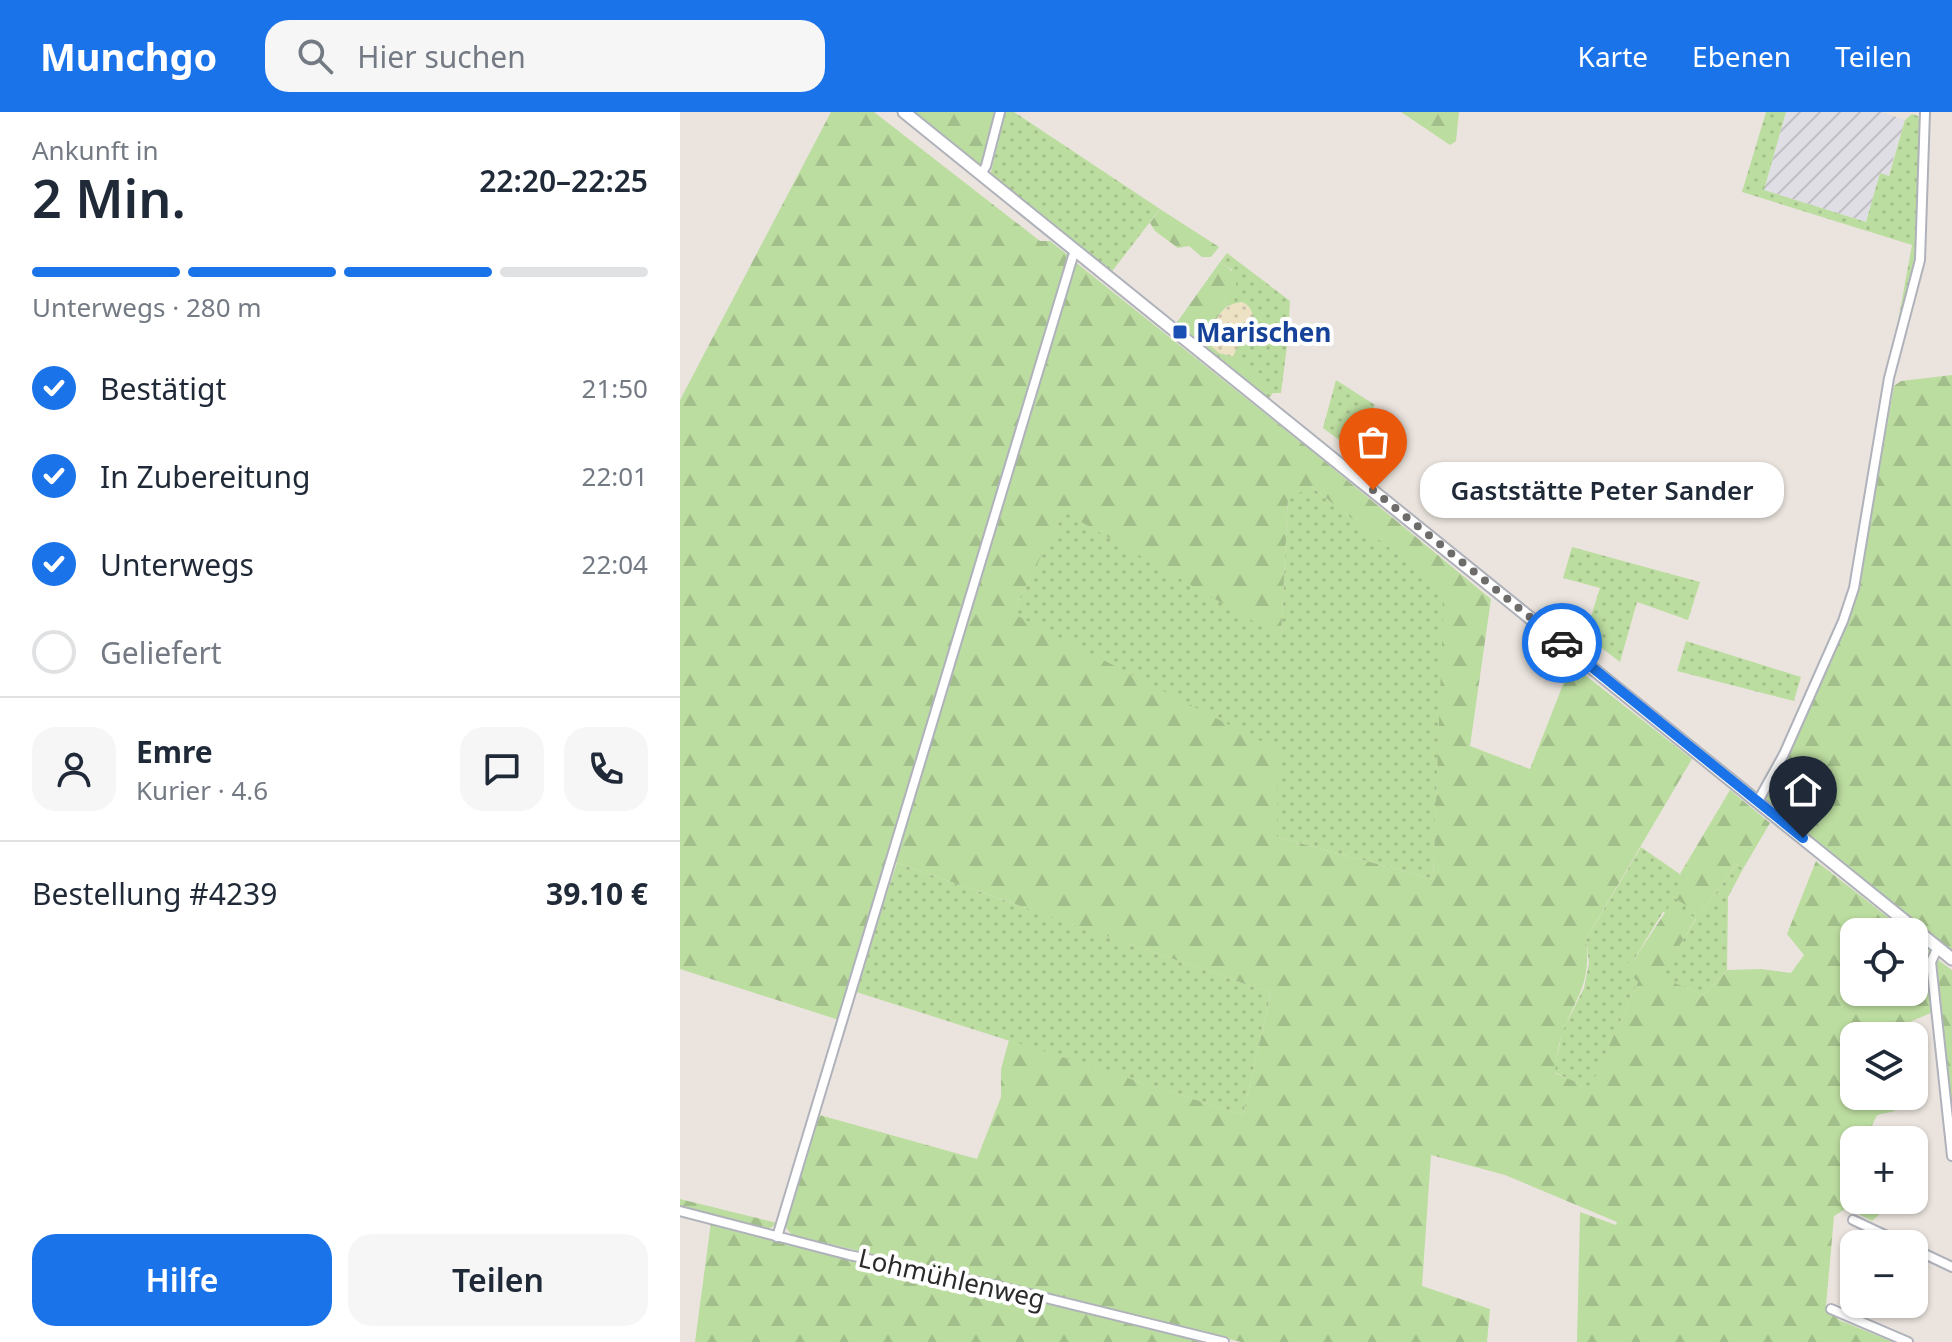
<!DOCTYPE html>
<html lang="de">
<head>
<meta charset="utf-8">
<style>
  body { margin:0; font-family:"Noto Sans",sans-serif; background:#f6f6f7; color:#1f2937; height:100vh; display:flex; flex-direction:column; font-size:30px; white-space:nowrap }
  * { box-sizing:border-box; margin:0 }
  p { font-size:26px; color:#747a83 }
  .icon { flex:none; width:44px; height:44px; fill:none; stroke:currentColor; stroke-width:2; stroke-linecap:round; stroke-linejoin:round }
  .map { position:relative; flex:1; overflow:hidden }
  .details { display:flex; flex-direction:column; background:#fff; width:680px }
  .details>* { flex:none }
  .fabs { position:absolute; left:1160px; top:806px; display:grid; gap:16px }
  .fabs a { display:grid; place-items:center; width:88px; height:88px; border-radius:16px; background:#fff; box-shadow:0 2px 6px #0004; font-size:40px }
  .pin { position:absolute; display:grid; place-items:center; width:68px; height:68px; color:#fff; margin:-82px -34px; border-radius:50% 50% 50% 0; rotate:-45deg; box-shadow:0 0 8px #0007 }
  .pin .icon { rotate:45deg }
  .courier { position:absolute; display:grid; place-items:center; width:80px; height:80px; margin:-40px; border:6px solid #1a73e8; border-radius:50%; background:#fff; color:#222; box-shadow:0 2px 10px #0007 }
  .bubble { position:absolute; height:56px; border-radius:24px; background:#fff; box-shadow:0 2px 6px #0004; font-size:26px; font-weight:600; line-height:56px; text-align:center }
  .overview em { font-style:normal; font-weight:600 }
  .overview div { display:flex; flex-direction:column-reverse }
  .overview { display:flex; align-items:center; justify-content:space-between; height:136px; padding:0 32px }
  h1 { font-size:52px; font-weight:600; line-height:60px }
  .bar { display:grid; grid-template-columns:repeat(4,1fr); gap:12px 8px; align-content:center; height:96px; padding:0 32px }
  .bar i { height:10px; border-radius:6px; background:#e0e1e3 }
  .bar .active { background:#1a73e8 }
  .bar p { grid-column:span 4 }
  .line { display:flex; align-items:center; gap:20px; padding:0 32px; border-top:2px solid #e0e1e3 }
  .line div { flex:1 }
  .round { display:grid; place-items:center; flex:none; width:84px; height:84px; border-radius:24px; background:#f6f6f7 }
  ol { padding:0 32px; list-style:none }
  li { display:flex; align-items:center; gap:24px; height:88px }
  li p { margin-inline-start:auto }
  li .icon { padding:8px; border-radius:50%; background:#1a73e8; color:#fff; stroke-width:4 }
  li:last-child { color:#747a83 }
  li i { width:44px; height:44px; border:4px solid #e0e1e3; border-radius:50% }
  .action { display:flex; gap:16px; margin-top:auto; padding:16px 32px }
  .action a { flex:1; height:92px; border-radius:24px; background:#1a73e8; color:#fff; font-size:32px; font-weight:600; line-height:92px; text-align:center }
  .action a+a { background:#f6f6f7; color:#1f2937 }
  header { display:flex; align-items:center; gap:48px; box-sizing:border-box; height:112px; padding:0 40px; background:#1a73e8; color:#fff }
  header strong { font-size:38px }
  nav { display:flex; gap:44px; margin-inline-start:auto; font-size:28px }
  .search { width:560px; height:72px; background:#f6f6f7; display:flex; align-items:center; gap:20px; box-sizing:border-box; padding:0 28px; border-radius:24px; color:#747a83; font-size:30px }
  main { display:flex; flex:1; min-height:0 }
  .map>svg:first-child { display:block }
  .industrial { fill:url(#industrial-furrows) }
  .grass { fill:url(#grass-dots) }
  .forest { fill:url(#forest-firs); fill-rule:evenodd }
  .sand { fill:url(#sand-dots) }
  .lines { fill:none; stroke-linecap:round; stroke-linejoin:round }
  .street-casing { stroke:#afb2ba; stroke-width:12 }
  .secondary-casing { stroke:#afb2ba; stroke-width:15 }
  .street { stroke:#fff; stroke-width:8 }
  .secondary { stroke:#fff; stroke-width:11 }
  .done { stroke:#6e6c6a; stroke-width:8; stroke-dasharray:0 14.4 }
  .route { stroke:#1a73e8; stroke-width:10 }
  .transit-dot { fill:#1a4fb4; stroke:#fff; stroke-width:3 }
  .labels { text-anchor:middle; dominant-baseline:central; stroke-width:8; stroke-linejoin:round; paint-order:stroke }
  .transit-label { font-size:26px; font-weight:bold; fill:#164399; stroke:#fff; text-anchor:start }
  .street-label { font-size:26px; fill:#2b2b2b; stroke:#fff }
</style>
</head>
<body>
<header>
<strong>Munchgo</strong>
<div class="search"><svg class="icon" aria-label="search" viewBox="0 0 24 24"><circle cx="10" cy="10" r="6"/><path d="M15 15l6 6"/></svg>Hier suchen</div>
<nav><a>Karte</a><a>Ebenen</a><a>Teilen</a></nav>
</header>
<main>
<section class="details">
<div class="overview"><div><h1>2 Min.</h1><p>Ankunft in</p></div><em>22:20–22:25</em></div>
<div class="bar"><i class="active"></i><i class="active"></i><i class="active"></i><i></i><p>Unterwegs · 280 m</p></div>
<ol>
<li><svg class="icon" aria-label="check" viewBox="0 0 24 24"><path d="M5 12l5 5 9-10"/></svg>Bestätigt<p>21:50</p></li>
<li><svg class="icon" aria-label="check" viewBox="0 0 24 24"><path d="M5 12l5 5 9-10"/></svg>In Zubereitung<p>22:01</p></li>
<li><svg class="icon" aria-label="check" viewBox="0 0 24 24"><path d="M5 12l5 5 9-10"/></svg>Unterwegs<p>22:04</p></li>
<li><i></i>Geliefert</li>
</ol>
<div class="line" style="height:144px"><a class="round"><svg class="icon" aria-label="person" viewBox="0 0 24 24"><circle cx="12" cy="8" r="4"/><path d="M4 21q1-7 8-7t8 7"/></svg></a><div><b>Emre</b><p>Kurier · 4.6</p></div><a class="round"><svg class="icon" aria-label="chat" viewBox="0 0 24 24"><path d="M4 5h16v11H9l-5 4z"/></svg></a><a class="round"><svg class="icon" aria-label="phone" viewBox="0 0 24 24"><path d="M5 4h4l2 5-3 2q2 4 5 5l2-3 5 2v4C11 20 4 13 5 4z"/></svg></a></div>
<div class="line" style="height:104px"><div>Bestellung #4239</div><b>39.10 €</b></div>
<div class="action"><a>Hilfe</a><a>Teilen</a></div>
</section>
<div class="map">
<svg width="1272" height="1230" viewBox="0 0 1272 1230">
  <defs>
    <pattern id="industrial-furrows" width="10" height="10" patternUnits="userSpaceOnUse" patternTransform="scale(2)"><rect width="10" height="10" fill="#dfdee4"/><path d="M-1 1l2-2M0 10L10 0M9 11l2-2" fill="none" stroke="#c0bfc4"/></pattern>
    <pattern id="grass-dots" width="8" height="8" patternUnits="userSpaceOnUse" patternTransform="scale(2)"><rect width="8" height="8" fill="#bcdda0"/><path d="M2 2h.1M6 6h.1" fill="none" stroke="#a2be8a" stroke-width="1.8" stroke-linecap="round"/></pattern>
    <pattern id="forest-firs" width="22" height="20" patternUnits="userSpaceOnUse" patternTransform="scale(2)"><rect width="22" height="20" fill="#bcdda0"/><path d="M5 1l3.5 6h-7zM16 11l3.5 6h-7z" fill="#a2be8a"/></pattern>
    <pattern id="sand-dots" width="8" height="8" patternUnits="userSpaceOnUse" patternTransform="scale(2)"><rect width="8" height="8" fill="#ede2c4"/><path d="M2 2h.1M6 6h.1" fill="none" stroke="#cbc2a9" stroke-width="1.8" stroke-linecap="round"/></pattern>
  </defs>
  <rect width="100%" height="100%" fill="#ebe4de"/>
  <polygon class="industrial" points="1106,0 1202,0 1225,8 1208,64 1200,62 1186,110 1084,78"/>
  <g class="grass">
    <polygon points="325,0 334,0 480,97 430,162 310,64"/>
    <polygon points="1086,0 1106,0 1084,78 1186,110 1200,61 1209,64 1225,8 1232,2 1241,5 1235,159 1209,258 1232,133 1062,80"/>
    <path d="M547,141L610,189L608,226L601,281H593L587,289L581,284L569,259L546,242L553,244L559,231L573,213C571,194 565,186 546,195L545,185L552,158L540,150Z"/>
    <polygon points="656,268 695,293 671,337 643,316"/>
    <polygon points="632,375 765,479 753,767 597,725 332,501 384,399 601,524 608,385"/>
    <polygon points="892,435 1020,470 1008,508 957,490 940,550 905,523 920,476 883,466"/>
    <polygon points="1006,529 1121,565 1114,589 997,559"/>
    <polygon points="961,735 1004,765 1020,802 1057,752 1063,757 1048,785 1047,858 1015,891 1016,880 980,865 1016,807 983,800 953,849 958,870 910,977 874,960 882,920 904,876 909,851 906,827"/>
    <polygon points="217,751 591,881 563,1003 173,879"/>
  </g>
  <g class="forest">
    <polygon points="151,0 194,0 360,129 370,129 389,144 159,908 0,857 0,288"/>
    <polygon points="231,0 318,0 307,45 299,55"/>
    <polygon points="721,0 779,0 776,29 770,33"/>
    <polygon points="480,97 539,135 531,145 522,145 509,134 498,136 475,119 470,111"/>
    <path d="M394,149L627,335L811,487L790,634L850,657L891,552L1012,647L906,827C911,870 899,880 884,917C878,930 877,946 875,961L910,976L958,870L941,853L953,849L990,793L1016,806L981,865L1016,880V890L1047,858L1081,857L1111,861L1124,843L1107,822L1136,749L1227,820H1174V880H1234V826L1249,837L1247,853L1253,900L1225,912L1214,924H1174V984H1215V999L1197,1003L1192,1013L1202,1028H1174V1088H1215L1192,1109L1167,1096L1154,1104L1146,1194L1159,1208L1213,1230H897L900,1100L936,1113L937,1110L825,1063L751,1043L742,1174L810,1197L807,1230H561L112,1123L103,1112L136,1002L297,1047L321,985V957L329,928L563,1003L591,881L214,750ZM632,375L764,479L753,767L597,725L598,638L332,501L384,400L601,525L608,386Z"/>
    <path d="M540,150C552,158 557,162 556,177L545,185L546,195L538,204L539,241C554,243 565,258 580,261L587,276L581,284L495,213Z"/>
    <polygon points="1272,263 1272,843 1085,689 1176,487 1214,274 1221,269"/>
    <polygon points="1050,678 1090,711 1063,757 1057,752 1020,802 993,785 1004,766 1000,762"/>
    <polygon points="1258,848 1272,858 1272,1022 1253,856"/>
    <polygon points="0,1087 97,1111 88,1118 0,1097"/>
    <polygon points="31,1110 529,1230 15,1230"/>
  </g>
  <path class="sand" d="M562,190C572,194 574,203 573,213L559,231L553,244L539,241L530,233C530,212 540,193 562,190Z"/>
  <g class="lines">
    <defs>
      <g id="street">
        <polyline points="301,62 306,54 320,0"/>
        <polyline points="1078,689 1104,642 1163,509 1174,476 1209,266 1240,148 1245,0"/>
        <polyline points="1258,835 1251,850 1272,1044"/>
        <polyline points="0,1099 169,1143 313,1173 544,1230"/>
        <polyline points="1173,1108 1224,1132"/>
        <polyline points="97,1125 393,144 396,139"/>
        <polyline points="1234,1137 1272,1155"/>
        <polyline points="1151,1197 1228,1230"/>
      </g>
      <polyline id="secondary" points="224,0 1272,847"/>
    </defs>
    <use href="#street" class="street-casing"/>
    <use href="#secondary" class="secondary-casing"/>
    <use href="#street" class="street"/>
    <use href="#secondary" class="secondary"/>
  </g>
  <g class="lines">
    <polyline class="done" points="693,378 882,531"/>
    <polyline class="route" points="882,531 1123,726"/>
  </g>
  <rect class="transit-dot" x="492" y="212" width="16" height="16" rx="4"/>
  <g class="labels">
    <g class="transit-label">
      <text x="516" y="220">Marischen</text>
    </g>
    <g class="street-label">
      <text transform="translate(272 1166) rotate(13)">Lohmühlenweg</text>
    </g>
  </g>
</svg>
<div class="fabs">
<a><svg class="icon" aria-label="locate" viewBox="0 0 24 24"><circle cx="12" cy="12" r="6"/><path d="M12 2v4M12 18v4M2 12h4M18 12h4"/></svg></a>
<a><svg class="icon" aria-label="layers" viewBox="0 0 24 24"><path d="M12 4l9 5-9 5-9-5zM3 14l9 5 9-5"/></svg></a>
<a>+</a>
<a>−</a>
</div>
<div class="pin" style="left:693px;top:378px;background:#ea580c"><svg class="icon" aria-label="bag" viewBox="0 0 24 24"><path d="M5 8h14l-1 12H6zM9 8a3 3 0 0 1 6 0"/></svg></div>
<div class="pin" style="left:1123px;top:726px;background:#1f2937"><svg class="icon" aria-label="home" viewBox="0 0 24 24"><path d="M3 11l9-7 9 7M6 9v11h12V9"/></svg></div>
<div class="courier" style="left:882px;top:531px"><svg class="icon" aria-label="car" viewBox="0 0 24 24"><path d="M5 17H2v-5l4-1 3-4h7l3 4 3 1v5h-3M9 17h6M6 11h13"/><circle cx="7" cy="17" r="2"/><circle cx="17" cy="17" r="2"/></svg></div>
<div class="bubble" style="left:740px;top:350px;width:364px">Gaststätte Peter Sander</div>
</div>
</main>
</body>
</html>
